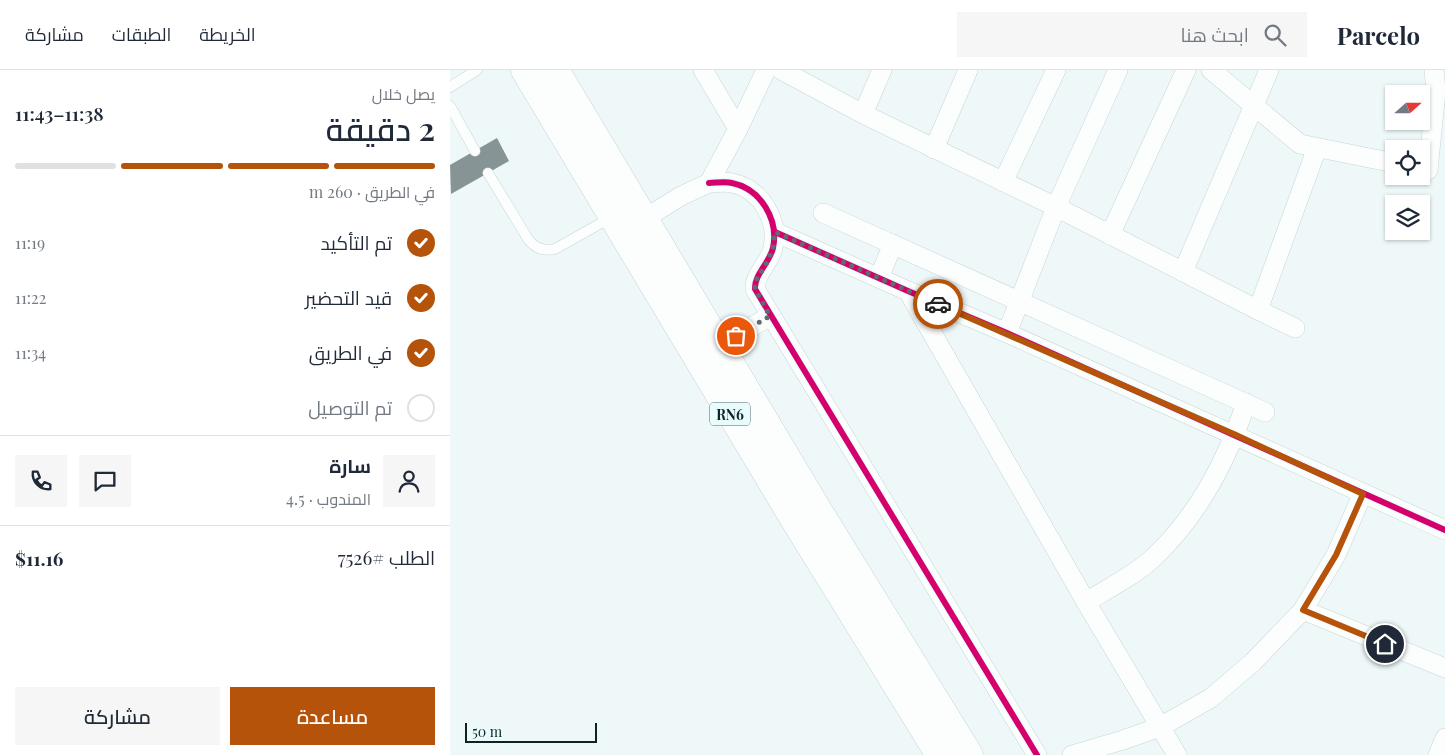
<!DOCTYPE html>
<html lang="ar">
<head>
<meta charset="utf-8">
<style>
  body { margin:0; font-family:"Playfair Display",Cairo,serif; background:#f6f6f7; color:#1f2937; direction:rtl; height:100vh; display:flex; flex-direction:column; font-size:19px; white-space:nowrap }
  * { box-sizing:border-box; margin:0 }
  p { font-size:16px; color:#747a83 }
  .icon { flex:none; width:28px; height:28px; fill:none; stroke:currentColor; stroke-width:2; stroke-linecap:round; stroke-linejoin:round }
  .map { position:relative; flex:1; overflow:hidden; direction:ltr }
  .sheet { display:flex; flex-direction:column; background:#fff; width:450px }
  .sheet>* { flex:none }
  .needle { width:32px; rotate:69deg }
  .buttons { position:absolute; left:935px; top:15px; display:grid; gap:10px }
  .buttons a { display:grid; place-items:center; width:45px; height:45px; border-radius:0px; background:#fff; box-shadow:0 1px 4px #0004; font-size:25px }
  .scale { position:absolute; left:15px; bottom:12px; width:132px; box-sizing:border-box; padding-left:5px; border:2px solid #102324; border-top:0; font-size:14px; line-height:18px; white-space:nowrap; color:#102324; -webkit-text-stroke:4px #e9fcfd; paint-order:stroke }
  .pin { position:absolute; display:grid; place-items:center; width:42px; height:42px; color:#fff; margin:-21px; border:2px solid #fff; border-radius:50%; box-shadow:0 1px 5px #0007 }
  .courier { position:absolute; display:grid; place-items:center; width:50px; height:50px; margin:-25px; border:4px solid #b45309; border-radius:50%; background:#fff; color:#222; box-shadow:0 1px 6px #0007 }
  .summary em { font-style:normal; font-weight:600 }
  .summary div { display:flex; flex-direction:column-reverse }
  .summary { display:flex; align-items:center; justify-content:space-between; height:85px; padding:0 15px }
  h1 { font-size:32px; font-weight:600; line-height:38px }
  .bar { display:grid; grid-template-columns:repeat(4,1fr); gap:8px 5px; align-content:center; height:60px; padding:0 15px }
  .bar i { height:6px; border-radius:4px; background:#e0e1e3 }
  .bar .selected { background:#b45309 }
  .bar p { grid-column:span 4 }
  .line { display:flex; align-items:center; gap:12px; padding:0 15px; border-top:1px solid #e0e1e3 }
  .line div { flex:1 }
  .round { display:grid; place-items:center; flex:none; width:52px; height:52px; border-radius:0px; background:#f6f6f7 }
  ol { padding:0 15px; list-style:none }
  li { display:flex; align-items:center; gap:15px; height:55px }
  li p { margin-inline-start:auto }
  li .icon { padding:5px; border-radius:50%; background:#b45309; color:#fff; stroke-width:4 }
  li:last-child { color:#747a83 }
  li i { width:28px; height:28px; border:2px solid #e0e1e3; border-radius:50% }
  .cta { display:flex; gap:10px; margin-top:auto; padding:10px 15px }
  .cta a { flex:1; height:58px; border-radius:0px; background:#b45309; color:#fff; font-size:20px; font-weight:600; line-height:58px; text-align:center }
  .cta a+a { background:#f6f6f7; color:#1f2937 }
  header { display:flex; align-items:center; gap:30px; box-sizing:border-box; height:70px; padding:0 25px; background:#fff; border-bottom:1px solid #e0e1e3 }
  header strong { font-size:24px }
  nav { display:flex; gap:28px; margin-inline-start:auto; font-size:18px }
  .search { width:350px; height:45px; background:#f6f6f7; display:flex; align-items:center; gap:12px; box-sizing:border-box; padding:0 18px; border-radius:0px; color:#747a83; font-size:19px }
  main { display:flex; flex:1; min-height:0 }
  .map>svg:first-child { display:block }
  .building { fill:#869495 }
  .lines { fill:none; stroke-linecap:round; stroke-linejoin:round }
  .service-casing { stroke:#c7d5d5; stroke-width:11 }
  .minor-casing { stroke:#c7d5d5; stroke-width:20 }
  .primary-casing { stroke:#c7d5d5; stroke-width:29 }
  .service { stroke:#fcfefe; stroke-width:10 }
  .minor { stroke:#fcfefe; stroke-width:19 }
  .primary { stroke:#fcfefe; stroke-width:28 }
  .cycleway-casing { stroke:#e9fcfd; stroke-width:9 }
  .cycleway { stroke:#d6006c; stroke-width:6 }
  .done { stroke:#5e6e6e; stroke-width:5; stroke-dasharray:0 9 }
  .route { stroke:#b45309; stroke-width:6 }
  .labels { text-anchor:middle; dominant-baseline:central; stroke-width:5; stroke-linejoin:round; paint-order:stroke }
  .shield { fill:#e9fcfd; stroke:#516465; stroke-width:1 }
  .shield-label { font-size:14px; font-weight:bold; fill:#102324 }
</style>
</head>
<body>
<header>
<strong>Parcelo</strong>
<div class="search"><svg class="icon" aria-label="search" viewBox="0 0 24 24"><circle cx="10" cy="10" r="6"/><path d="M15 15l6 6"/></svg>ابحث هنا</div>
<nav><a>الخريطة</a><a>الطبقات</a><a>مشاركة</a></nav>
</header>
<main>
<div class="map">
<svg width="995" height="685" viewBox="0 0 995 685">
  <rect width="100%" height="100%" fill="#eef8f8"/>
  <polygon class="building" points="47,68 59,91 1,124 0,95"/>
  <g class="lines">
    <defs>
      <g id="service">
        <polyline points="0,17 27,0"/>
        <polyline points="0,36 25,81"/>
        <path d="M38,103L78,169C86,179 93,181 105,179L162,147"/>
      </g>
      <g id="minor">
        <polyline points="253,0 288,59"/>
        <polyline points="331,0 413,44 432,0"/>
        <polyline points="761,0 850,74 944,93"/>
        <polyline points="413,44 606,137 668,0"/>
        <polyline points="484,79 518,0"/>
        <polyline points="971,98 978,100 986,21 984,0"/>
        <polyline points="553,112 606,0"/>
        <path d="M259,113C266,113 275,111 282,113C311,119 329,150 323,178C320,192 304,205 305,219L587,685"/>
        <polyline points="373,143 815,342"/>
        <polyline points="194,149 231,126 259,113 288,59 316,0"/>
        <polyline points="325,162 458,221 557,263 995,460"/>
        <polyline points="660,165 736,0"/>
        <polyline points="733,202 819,0"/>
        <polyline points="429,208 443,174"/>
        <polyline points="458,221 636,532 727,685"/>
        <polyline points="808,240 845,258"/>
        <polyline points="557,263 606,137 808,240 867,78"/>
        <polyline points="270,276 320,246"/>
        <path d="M636,532C657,519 685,505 703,488C747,447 777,390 796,333"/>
        <polyline points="853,540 995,598"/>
        <polyline points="622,685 673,670 710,657 761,628 803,592 853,540 886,485 913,423"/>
        <polyline points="988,685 995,668"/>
      </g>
      <g id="primary">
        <polyline points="75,0 343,447 490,685"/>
        <polyline points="105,0 364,434 519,685"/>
      </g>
    </defs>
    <use href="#service" class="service-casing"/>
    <use href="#minor" class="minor-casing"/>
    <use href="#primary" class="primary-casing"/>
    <use href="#service" class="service"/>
    <use href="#minor" class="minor"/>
    <use href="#primary" class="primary"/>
    <defs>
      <g id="cycleway">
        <path d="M259,113C266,113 275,111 282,113C311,119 329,150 323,178C320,192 304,205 305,219L587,685"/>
        <polyline points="325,162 458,221 557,263 995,460"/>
      </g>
    </defs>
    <use href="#cycleway" class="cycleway-casing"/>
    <use href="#cycleway" class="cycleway"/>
  </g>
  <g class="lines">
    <polyline class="done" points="286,266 320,246 305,219 305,212 316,194 323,179 325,162 488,234"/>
    <polyline class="route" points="488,234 786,365 913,424 886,485 853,540 935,574"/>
  </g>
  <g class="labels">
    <rect class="shield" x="260" y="332.5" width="40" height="23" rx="4"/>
    <g class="shield-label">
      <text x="280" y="344">RN6</text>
    </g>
  </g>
</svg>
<div class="buttons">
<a><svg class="needle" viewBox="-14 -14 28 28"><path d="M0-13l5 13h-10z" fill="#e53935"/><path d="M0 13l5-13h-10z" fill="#747a83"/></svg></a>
<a><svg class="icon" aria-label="locate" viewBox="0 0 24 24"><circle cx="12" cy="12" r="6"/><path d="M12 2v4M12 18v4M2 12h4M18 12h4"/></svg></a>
<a><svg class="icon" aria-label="layers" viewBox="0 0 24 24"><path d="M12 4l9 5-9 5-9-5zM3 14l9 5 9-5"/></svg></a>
</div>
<div class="scale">50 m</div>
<div class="pin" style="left:286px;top:266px;background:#ea580c"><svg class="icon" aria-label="bag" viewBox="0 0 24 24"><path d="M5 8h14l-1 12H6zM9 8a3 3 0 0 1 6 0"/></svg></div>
<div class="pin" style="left:935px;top:574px;background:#1f2937"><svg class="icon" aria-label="home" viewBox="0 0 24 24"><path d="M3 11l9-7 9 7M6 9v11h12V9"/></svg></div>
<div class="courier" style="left:488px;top:234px"><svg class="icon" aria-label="car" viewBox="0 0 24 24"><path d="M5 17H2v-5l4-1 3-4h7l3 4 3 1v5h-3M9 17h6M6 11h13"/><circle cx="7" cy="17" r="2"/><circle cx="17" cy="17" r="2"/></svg></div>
</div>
<section class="sheet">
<div class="summary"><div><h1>2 دقيقة</h1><p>يصل خلال</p></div><em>11:38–11:43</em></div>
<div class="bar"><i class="selected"></i><i class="selected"></i><i class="selected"></i><i></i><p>في الطريق · 260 m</p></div>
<ol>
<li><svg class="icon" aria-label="check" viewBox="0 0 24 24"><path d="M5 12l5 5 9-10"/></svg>تم التأكيد<p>11:19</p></li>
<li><svg class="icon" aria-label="check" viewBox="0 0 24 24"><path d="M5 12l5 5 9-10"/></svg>قيد التحضير<p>11:22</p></li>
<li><svg class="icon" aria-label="check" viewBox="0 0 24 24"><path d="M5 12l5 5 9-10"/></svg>في الطريق<p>11:34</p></li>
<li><i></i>تم التوصيل</li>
</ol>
<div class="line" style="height:90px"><a class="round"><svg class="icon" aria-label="person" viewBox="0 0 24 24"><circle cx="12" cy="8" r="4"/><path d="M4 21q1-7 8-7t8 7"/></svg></a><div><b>سارة</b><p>المندوب · 4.5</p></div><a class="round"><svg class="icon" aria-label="chat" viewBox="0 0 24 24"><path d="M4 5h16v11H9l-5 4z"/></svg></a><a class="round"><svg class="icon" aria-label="phone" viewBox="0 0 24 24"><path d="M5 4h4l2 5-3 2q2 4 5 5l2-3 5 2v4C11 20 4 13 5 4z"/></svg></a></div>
<div class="line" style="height:65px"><div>الطلب #7526</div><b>$11.16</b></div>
<div class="cta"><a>مساعدة</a><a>مشاركة</a></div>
</section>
</main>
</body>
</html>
